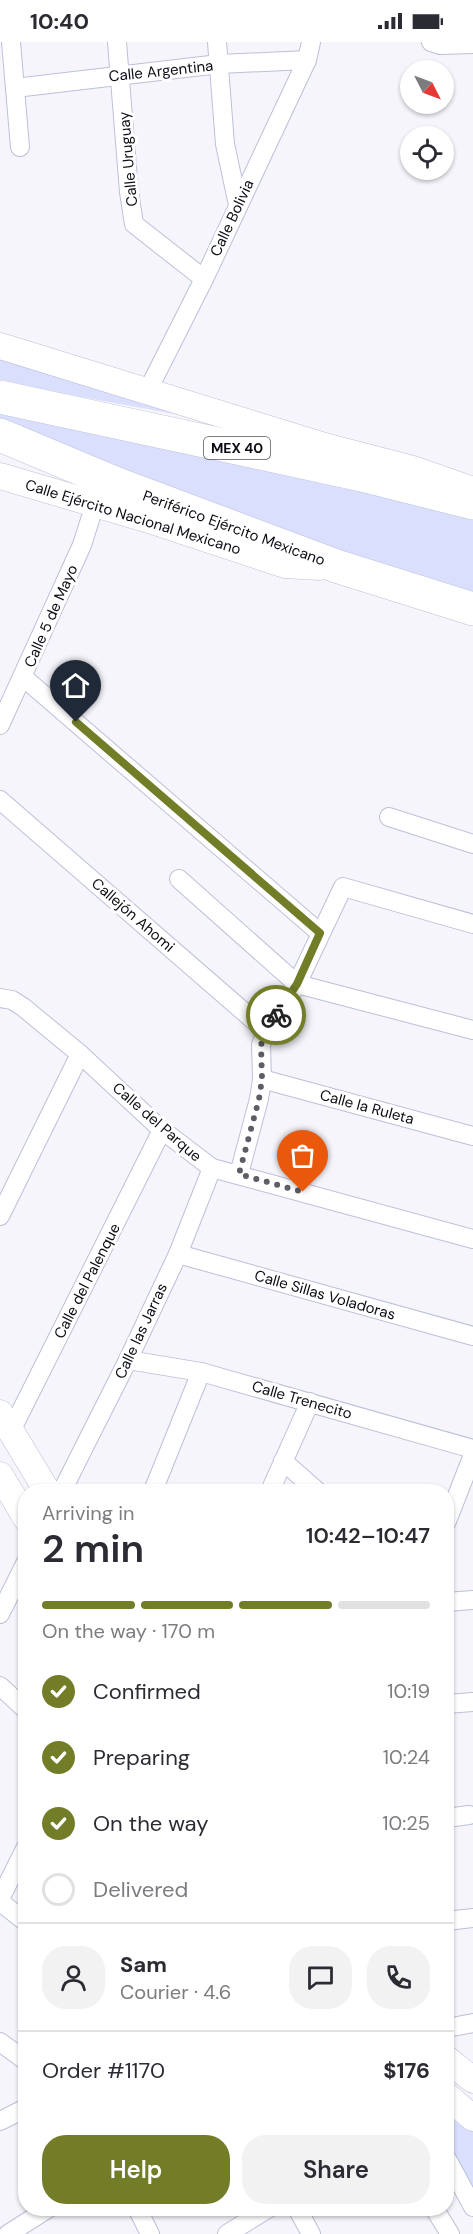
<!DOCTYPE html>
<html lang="en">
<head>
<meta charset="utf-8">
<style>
  body { margin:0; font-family:"DM Sans",sans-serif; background:#f2f2f3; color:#2b2b33; height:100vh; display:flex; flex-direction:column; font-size:22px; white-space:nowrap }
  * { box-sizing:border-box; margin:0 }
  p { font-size:20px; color:#7c7c81 }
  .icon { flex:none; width:33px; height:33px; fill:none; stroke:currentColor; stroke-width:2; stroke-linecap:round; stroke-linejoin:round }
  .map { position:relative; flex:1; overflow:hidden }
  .drawer { position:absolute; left:18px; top:1442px; width:436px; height:732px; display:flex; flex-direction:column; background:#fff; border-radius:24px; box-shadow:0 2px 4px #0004 }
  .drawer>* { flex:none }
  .needle { width:39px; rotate:132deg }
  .buttons { position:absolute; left:400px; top:18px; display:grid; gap:12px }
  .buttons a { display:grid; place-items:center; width:54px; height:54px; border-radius:50%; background:#fff; box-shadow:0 2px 4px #0004; font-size:30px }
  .pin { position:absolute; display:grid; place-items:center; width:51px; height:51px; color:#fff; margin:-62px -26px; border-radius:50% 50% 50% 0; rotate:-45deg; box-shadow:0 0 6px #0007 }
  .pin .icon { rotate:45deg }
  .courier { position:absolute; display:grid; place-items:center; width:60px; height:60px; margin:-30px; border:4px solid #737d28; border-radius:50%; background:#fff; color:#222; box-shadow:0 2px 8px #0007 }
  .summary em { font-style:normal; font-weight:600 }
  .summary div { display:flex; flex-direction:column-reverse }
  .summary { display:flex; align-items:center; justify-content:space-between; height:102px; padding:0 24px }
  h1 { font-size:39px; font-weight:600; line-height:45px }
  .bar { display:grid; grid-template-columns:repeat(4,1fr); gap:9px 6px; align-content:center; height:72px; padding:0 24px }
  .bar i { height:8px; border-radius:4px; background:#e1e1e2 }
  .bar .on { background:#737d28 }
  .bar p { grid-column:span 4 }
  .line { display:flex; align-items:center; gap:15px; padding:0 24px; border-top:2px solid #e1e1e2 }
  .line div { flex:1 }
  .round { display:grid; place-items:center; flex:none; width:63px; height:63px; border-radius:24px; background:#f2f2f3 }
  ol { padding:0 24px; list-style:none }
  li { display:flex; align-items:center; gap:18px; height:66px }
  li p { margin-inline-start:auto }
  li .icon { padding:6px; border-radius:50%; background:#737d28; color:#fff; stroke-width:4 }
  li:last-child { color:#7c7c81 }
  li i { width:33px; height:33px; border:3px solid #e1e1e2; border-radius:50% }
  .button { display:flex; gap:12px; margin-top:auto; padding:12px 24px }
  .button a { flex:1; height:69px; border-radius:24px; background:#737d28; color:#fff; font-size:24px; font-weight:600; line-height:69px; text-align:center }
  .button a+a { background:#f2f2f3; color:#2b2b33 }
  .status { display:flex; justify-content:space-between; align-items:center; height:42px; padding:0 30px; background:#fff; direction:ltr }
  .status svg { height:16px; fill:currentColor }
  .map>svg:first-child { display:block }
  .green { fill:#dbdffe }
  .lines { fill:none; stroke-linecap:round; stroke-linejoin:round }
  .street-casing { stroke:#bcc0da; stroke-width:20 }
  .secondary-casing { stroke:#bcc0da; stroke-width:27 }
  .highway-casing { stroke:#bcc0da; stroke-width:34 }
  .street { stroke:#fff; stroke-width:18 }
  .secondary { stroke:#fff; stroke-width:26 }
  .highway { stroke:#fff; stroke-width:33 }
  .done { stroke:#5c5d65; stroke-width:6; stroke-dasharray:0 10.8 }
  .route { stroke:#737d28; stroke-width:8 }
  .labels { text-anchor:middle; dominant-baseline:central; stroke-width:6; stroke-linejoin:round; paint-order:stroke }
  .shield { fill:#fff; stroke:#54545a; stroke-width:1.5 }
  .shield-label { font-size:14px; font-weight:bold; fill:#0a0b14 }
  .street-label { font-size:15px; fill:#0a0b14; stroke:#fff }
</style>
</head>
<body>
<div class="status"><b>10:40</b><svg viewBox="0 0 49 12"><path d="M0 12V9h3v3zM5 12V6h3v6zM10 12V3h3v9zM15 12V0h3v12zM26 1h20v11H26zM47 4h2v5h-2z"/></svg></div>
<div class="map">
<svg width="473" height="2192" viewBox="0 0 473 2192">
  <rect width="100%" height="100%" fill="#f5f5fb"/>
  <g class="green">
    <polygon points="0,314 202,377 0,340"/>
    <polygon points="0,361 473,463 473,562 0,379"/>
    <polygon points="458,2070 473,2083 473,2148 447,2102 447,2076"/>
  </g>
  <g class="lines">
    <defs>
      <g id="street">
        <polyline points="11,0 20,105"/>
        <polyline points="117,0 129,150 134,182 204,237"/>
        <polyline points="217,0 225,102 238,163"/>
        <polyline points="431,0 440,3 473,2"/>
        <polyline points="15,46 219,22 307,18"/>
        <polyline points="147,350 204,237 307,18 311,0"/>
        <polyline points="23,635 320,891"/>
        <polyline points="0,683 82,503 95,462"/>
        <polyline points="0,758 266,989"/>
        <polyline points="389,775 473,802"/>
        <polyline points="179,837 297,942 473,988"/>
        <polyline points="0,956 12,958 23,965 80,1012 162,1088 212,1126 473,1197"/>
        <polyline points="262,1037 473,1094"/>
        <polyline points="239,1132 259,1057 262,1037 261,1003 266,989 297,942 343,845 473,882"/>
        <polyline points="0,1174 80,1012"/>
        <polyline points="178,1212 473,1294"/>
        <polyline points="128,1318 201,1330 473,1407"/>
        <polyline points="11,1389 162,1088"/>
        <polyline points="283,1419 317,1449"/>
        <polyline points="62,1449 128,1318 178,1212 212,1126"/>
        <polyline points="153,1449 201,1330"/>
        <polyline points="270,1449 310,1360"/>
        <polyline points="447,1479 473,1413"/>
        <polyline points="447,1560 473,1558"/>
        <polyline points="0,1572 26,1520"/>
        <polyline points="0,1644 26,1668"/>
        <polyline points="447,1662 473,1660"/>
        <polyline points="447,1776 469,1773"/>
        <polyline points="0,1857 26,1805"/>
        <polyline points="0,1860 26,1880"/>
        <polyline points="447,1879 473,1876"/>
        <polyline points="447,1986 473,1981"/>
        <polyline points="0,2000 26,2019"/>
        <polyline points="0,2079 26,2066"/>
        <polyline points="447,2117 473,2165"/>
        <polyline points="137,2166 150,2192"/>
        <polyline points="297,2166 311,2192"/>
        <polyline points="434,2166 450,2192"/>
        <polyline points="8,2192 49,2166"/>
        <polyline points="227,2192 269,2166"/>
      </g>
      <g id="secondary">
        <polyline points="0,304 321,403 413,427 470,447"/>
        <polyline points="0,434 149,478 285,523 319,525"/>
        <polyline points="0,1371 47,1449"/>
        <polyline points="0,1433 26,1476"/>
        <polyline points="447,2017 473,2038"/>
        <polyline points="447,2054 473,2076"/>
      </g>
      <g id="highway">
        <polyline points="0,355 362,433 473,461"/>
        <polyline points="0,393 117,442 336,524 473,567"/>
      </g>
    </defs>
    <use href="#street" class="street-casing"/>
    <use href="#secondary" class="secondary-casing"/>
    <use href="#highway" class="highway-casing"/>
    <use href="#street" class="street"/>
    <use href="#secondary" class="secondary"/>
    <use href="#highway" class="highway"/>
  </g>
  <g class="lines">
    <polyline class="done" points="276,973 266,989 261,1003 262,1037 259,1057 239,1132 303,1150"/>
    <polyline class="route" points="76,680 320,891 297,942 276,973"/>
  </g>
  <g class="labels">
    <rect class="shield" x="204" y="395" width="66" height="22" rx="4.5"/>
    <g class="shield-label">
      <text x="237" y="406">MEX 40</text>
    </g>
    <g class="street-label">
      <text transform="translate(161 29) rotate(-6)">Calle Argentina</text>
      <text transform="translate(128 117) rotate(-95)">Calle Uruguay</text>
      <text transform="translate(232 176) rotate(-65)">Calle Bolivia</text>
      <text transform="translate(133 475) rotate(17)">Calle Ejército Nacional Mexicano</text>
      <text transform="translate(234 486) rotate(20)">Periférico Ejército Mexicano</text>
      <text transform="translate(51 574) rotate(-66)">Calle 5 de Mayo</text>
      <text transform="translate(133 873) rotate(41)">Callejón Ahomi</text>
      <text transform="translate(367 1065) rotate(15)">Calle la Ruleta</text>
      <text transform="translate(157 1080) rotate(41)">Calle del Parque</text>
      <text transform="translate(87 1239) rotate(-63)">Calle del Palenque</text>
      <text transform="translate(325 1253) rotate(16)">Calle Sillas Voladoras</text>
      <text transform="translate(141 1289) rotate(-65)">Calle las Jarras</text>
      <text transform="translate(302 1358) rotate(16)">Calle Trenecito</text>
    </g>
  </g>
</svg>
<div class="buttons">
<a><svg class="needle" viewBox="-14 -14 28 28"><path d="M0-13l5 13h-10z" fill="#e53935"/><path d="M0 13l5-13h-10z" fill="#7c7c81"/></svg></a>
<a><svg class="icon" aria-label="locate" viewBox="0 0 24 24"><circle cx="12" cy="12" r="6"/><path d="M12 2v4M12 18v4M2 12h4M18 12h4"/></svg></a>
</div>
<div class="pin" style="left:303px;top:1150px;background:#ea580c"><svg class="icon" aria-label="bag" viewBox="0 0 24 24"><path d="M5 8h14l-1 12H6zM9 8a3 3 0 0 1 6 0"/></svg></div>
<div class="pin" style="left:76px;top:680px;background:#1f2937"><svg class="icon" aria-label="home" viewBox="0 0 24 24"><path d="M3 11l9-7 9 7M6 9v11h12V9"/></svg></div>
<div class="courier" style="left:276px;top:973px"><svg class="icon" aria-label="bike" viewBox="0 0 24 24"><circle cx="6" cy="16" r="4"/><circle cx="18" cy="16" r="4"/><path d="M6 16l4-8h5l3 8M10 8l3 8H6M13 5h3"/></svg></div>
<section class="drawer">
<div class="summary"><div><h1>2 min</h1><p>Arriving in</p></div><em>10:42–10:47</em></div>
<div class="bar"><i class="on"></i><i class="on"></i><i class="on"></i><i></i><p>On the way · 170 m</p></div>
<ol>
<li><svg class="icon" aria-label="check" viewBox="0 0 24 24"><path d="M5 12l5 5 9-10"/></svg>Confirmed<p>10:19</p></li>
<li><svg class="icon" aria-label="check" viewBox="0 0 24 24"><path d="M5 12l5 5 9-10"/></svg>Preparing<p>10:24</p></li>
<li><svg class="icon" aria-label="check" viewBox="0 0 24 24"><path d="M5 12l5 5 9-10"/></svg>On the way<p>10:25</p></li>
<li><i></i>Delivered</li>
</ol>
<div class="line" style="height:108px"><a class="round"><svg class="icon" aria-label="person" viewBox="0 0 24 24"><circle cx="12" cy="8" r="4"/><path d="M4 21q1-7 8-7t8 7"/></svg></a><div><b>Sam</b><p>Courier · 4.6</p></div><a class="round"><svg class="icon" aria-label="chat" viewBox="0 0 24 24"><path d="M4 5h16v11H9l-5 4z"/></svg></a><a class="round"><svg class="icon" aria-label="phone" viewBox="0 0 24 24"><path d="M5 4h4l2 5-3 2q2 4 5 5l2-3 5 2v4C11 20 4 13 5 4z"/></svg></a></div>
<div class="line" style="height:78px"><div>Order #1170</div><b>$176</b></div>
<div class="button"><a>Help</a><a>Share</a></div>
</section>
</div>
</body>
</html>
